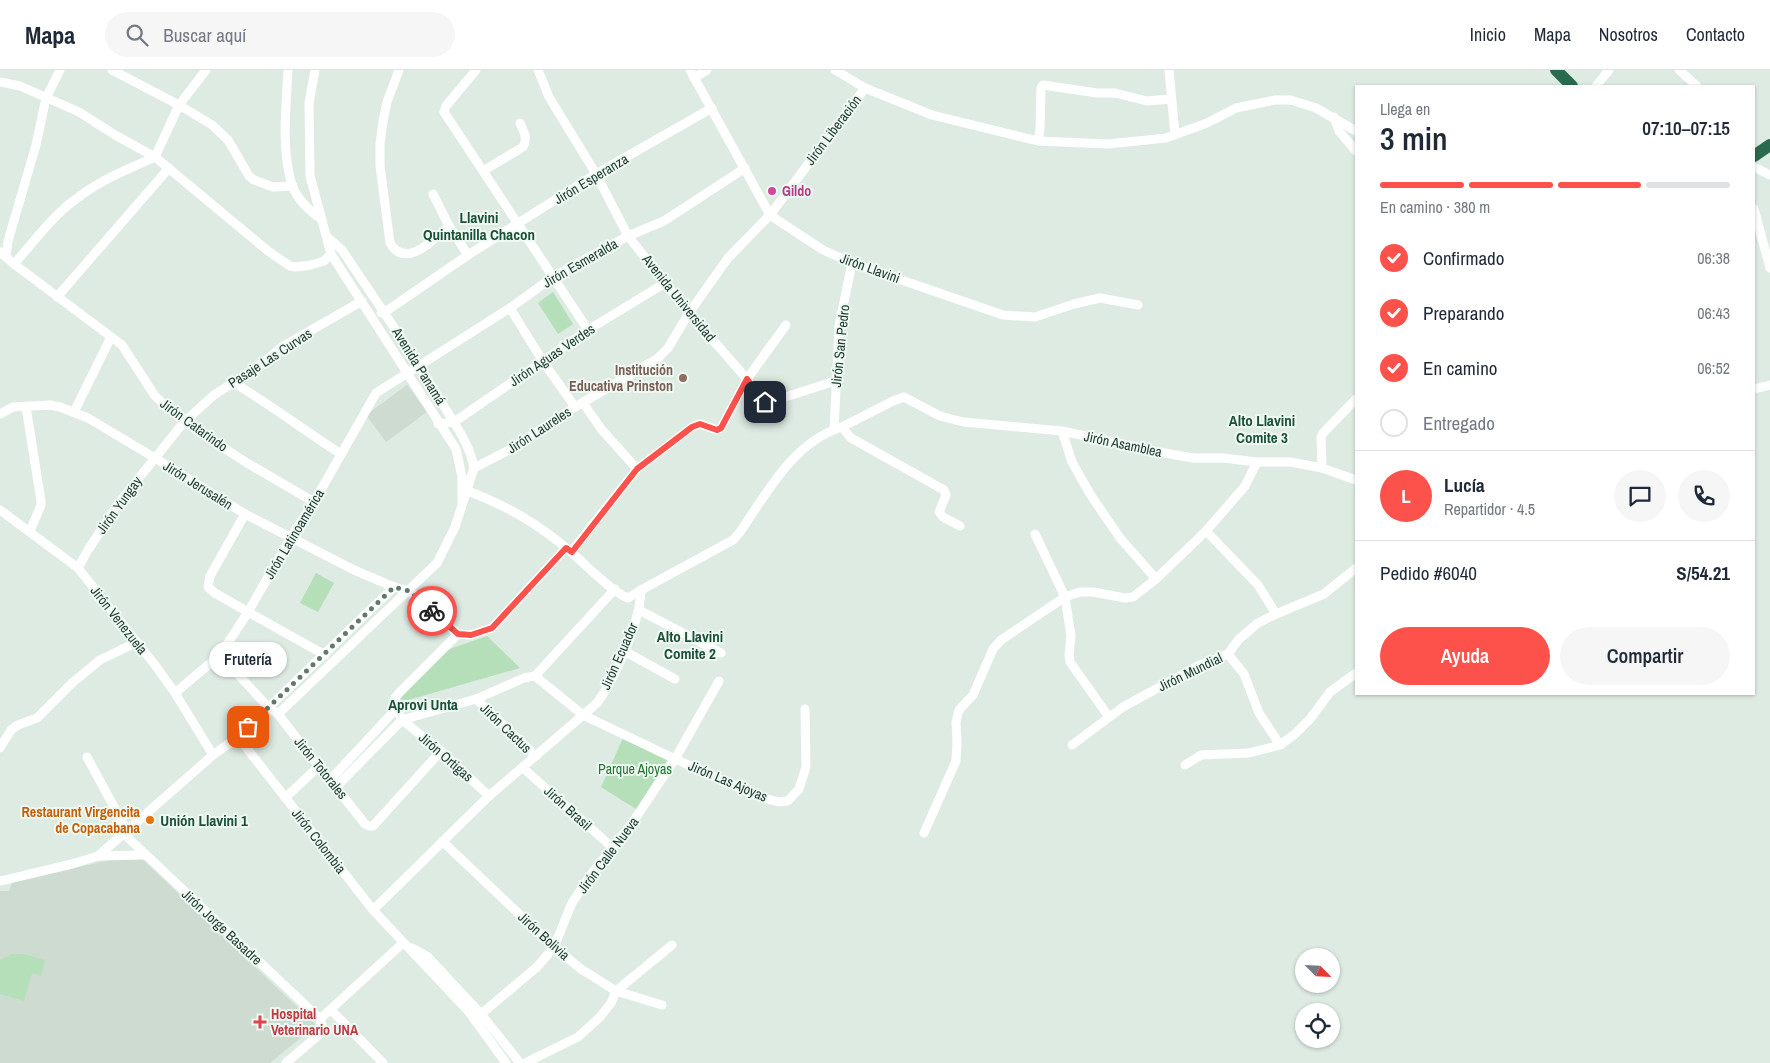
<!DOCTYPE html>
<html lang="es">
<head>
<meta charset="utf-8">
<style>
  body { margin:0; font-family:"Archivo Narrow",sans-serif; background:#f6f6f7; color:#1f2937; height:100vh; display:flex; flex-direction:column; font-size:19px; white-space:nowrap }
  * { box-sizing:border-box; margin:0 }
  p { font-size:16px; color:#747a83 }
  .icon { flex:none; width:28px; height:28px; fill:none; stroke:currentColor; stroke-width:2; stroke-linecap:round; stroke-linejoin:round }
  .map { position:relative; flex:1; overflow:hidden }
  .side { position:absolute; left:1355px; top:15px; width:400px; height:610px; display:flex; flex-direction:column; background:#fff; border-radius:0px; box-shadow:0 1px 4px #0004 }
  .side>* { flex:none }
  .needle { width:32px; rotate:114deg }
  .tools { position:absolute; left:1295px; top:878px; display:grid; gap:10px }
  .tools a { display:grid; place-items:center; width:45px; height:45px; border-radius:50%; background:#fff; box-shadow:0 1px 4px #0004; font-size:25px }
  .pin { position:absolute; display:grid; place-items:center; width:42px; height:42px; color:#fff; margin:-21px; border-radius:10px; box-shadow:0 2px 8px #0006 }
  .courier { position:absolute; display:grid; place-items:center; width:50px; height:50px; margin:-25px; border:4px solid #fd514b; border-radius:50%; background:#fff; color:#222; box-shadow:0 1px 6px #0007 }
  .bubble { position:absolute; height:35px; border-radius:18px; background:#fff; box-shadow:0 1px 4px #0004; font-size:16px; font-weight:600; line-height:35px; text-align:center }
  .overview em { font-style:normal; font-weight:600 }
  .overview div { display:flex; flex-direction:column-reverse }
  .overview { display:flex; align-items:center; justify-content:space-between; height:85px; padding:0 25px }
  h1 { font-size:32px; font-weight:600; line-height:38px }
  .bar { display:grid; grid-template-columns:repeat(4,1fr); gap:8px 5px; align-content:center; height:60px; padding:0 25px }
  .bar i { height:6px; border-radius:4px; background:#e0e1e3 }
  .bar .selected { background:#fd514b }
  .bar p { grid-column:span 4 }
  .line { display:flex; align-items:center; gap:12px; padding:0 25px; border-top:1px solid #e0e1e3 }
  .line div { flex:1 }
  .round { display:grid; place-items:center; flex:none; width:52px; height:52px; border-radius:26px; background:#f6f6f7 }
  ol { padding:0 25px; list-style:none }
  li { display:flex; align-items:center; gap:15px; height:55px }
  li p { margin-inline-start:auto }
  li .icon { padding:5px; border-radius:50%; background:#fd514b; color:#fff; stroke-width:4 }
  li:last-child { color:#747a83 }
  li i { width:28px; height:28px; border:2px solid #e0e1e3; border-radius:50% }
  .cta { display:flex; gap:10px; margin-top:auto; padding:10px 25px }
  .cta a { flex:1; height:58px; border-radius:30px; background:#fd514b; color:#fff; font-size:20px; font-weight:600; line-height:58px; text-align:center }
  .cta a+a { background:#f6f6f7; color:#1f2937 }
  header { display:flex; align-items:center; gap:30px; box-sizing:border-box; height:70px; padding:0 25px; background:#fff; border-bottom:1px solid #e0e1e3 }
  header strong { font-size:24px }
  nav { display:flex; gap:28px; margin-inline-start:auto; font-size:18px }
  .search { width:350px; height:45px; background:#f6f6f7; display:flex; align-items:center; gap:12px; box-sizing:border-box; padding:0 18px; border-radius:28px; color:#747a83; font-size:19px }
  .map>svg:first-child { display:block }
  .built { fill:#cddbd1 }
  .green { fill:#b5dfb8 }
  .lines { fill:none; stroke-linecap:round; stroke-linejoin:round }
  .minor { stroke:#fff; stroke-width:9 }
  .highway { stroke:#286b4f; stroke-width:12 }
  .done { stroke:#61796d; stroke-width:5; stroke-dasharray:0 9 }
  .route { stroke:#fd514b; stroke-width:6 }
  .hotel-dot { fill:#d1479c; stroke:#eff8f2; stroke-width:2 }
  .education-dot { fill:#8d6e63; stroke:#eff8f2; stroke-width:2 }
  .food-dot { fill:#e8710a; stroke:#eff8f2; stroke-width:2 }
  .health-dot { fill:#e0444e; stroke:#eff8f2; stroke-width:2 }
  .labels { text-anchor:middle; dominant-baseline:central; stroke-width:4; stroke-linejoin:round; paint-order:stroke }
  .street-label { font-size:14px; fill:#1e3c2e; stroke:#eff8f2 }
  .hotel-label { font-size:14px; font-weight:bold; fill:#b23c85; stroke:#eff8f2; text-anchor:start }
  .education-label { font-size:14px; font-weight:bold; fill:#785e54; stroke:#eff8f2; text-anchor:end }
  .park-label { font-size:14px; fill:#267634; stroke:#eff8f2 }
  .food-label { font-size:14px; font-weight:bold; fill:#c56008; stroke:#eff8f2; text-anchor:end }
  .health-label { font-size:14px; font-weight:bold; fill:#be3a42; stroke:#eff8f2; text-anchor:start }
  .neighbourhood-label { font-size:15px; font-weight:bold; fill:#195037; stroke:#eff8f2 }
</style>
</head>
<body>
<header>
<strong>Mapa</strong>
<div class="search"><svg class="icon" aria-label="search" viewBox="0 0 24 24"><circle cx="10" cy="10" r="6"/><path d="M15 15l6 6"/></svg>Buscar aquí</div>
<nav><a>Inicio</a><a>Mapa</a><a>Nosotros</a><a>Contacto</a></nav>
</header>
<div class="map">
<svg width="1770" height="993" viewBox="0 0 1770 993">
  <rect width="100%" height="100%" fill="#deebe3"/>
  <g class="built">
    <polygon points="407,315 427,342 386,372 366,345"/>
    <polygon points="137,784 315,954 315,956 270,993 0,993 0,821 9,821 12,812"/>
  </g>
  <g class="green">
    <polygon points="553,222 573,254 558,264 538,233"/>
    <polygon points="316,503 334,513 318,542 300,533"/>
    <polygon points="487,566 520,598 405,631 400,629 400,626 447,580"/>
    <polygon points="624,666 669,687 636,739 601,717"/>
    <polygon points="12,884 23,884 45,890 41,906 32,903 24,931 0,924 0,890"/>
  </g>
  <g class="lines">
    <g class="minor">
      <polyline points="112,0 179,35 212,55 228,70 249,106 254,110 273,117 293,116"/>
      <path d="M288,0C286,38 281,79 292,115C297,130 310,141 322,150"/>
      <polyline points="315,0 309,33 310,106 331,184 456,379 462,407 462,432"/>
      <path d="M399,0L387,32L383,51L380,74V96L390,173C406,200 434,169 449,156"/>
      <polyline points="476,0 446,36 444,42 588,260"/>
      <polyline points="538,0 549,27 596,104 628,166 689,243 747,309 761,330 770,332 835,311"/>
      <polyline points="690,0 770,145 823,180 852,193 1003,245 1035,247 1074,234 1100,228 1138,235"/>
      <polyline points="835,0 865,18 932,45 1038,71 1108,74 1166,68 1207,53 1236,38 1275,30 1291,30 1316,38 1356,61"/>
      <polyline points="1169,0 1175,65"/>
      <polyline points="1679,0 1697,16"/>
      <polyline points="694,8 707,0"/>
      <polyline points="0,12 20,16 79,42 115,65 155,87 268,181 290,196 296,197 311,195 324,191 331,184"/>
      <polyline points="1596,16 1609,0"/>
      <polyline points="1334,47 1339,61 1356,81"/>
      <polyline points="1038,71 1040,59 1041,18 1043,15 1097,23 1115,23 1147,31 1171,29"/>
      <polyline points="1754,97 1770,105"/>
      <path d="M483,101L523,77C528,68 524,62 520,53"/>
      <polyline points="433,124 449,156 468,185"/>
      <polyline points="1754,139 1770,198"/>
      <polyline points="0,182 14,194 122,275 155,326 184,352 247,393 314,432"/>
      <polyline points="6,187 8,171 36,75 46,28 60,0"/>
      <path d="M14,194C34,172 52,146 76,129C100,110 128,99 155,87L179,35L206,0"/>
      <polyline points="57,227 169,98"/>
      <polyline points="510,238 542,290 575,337"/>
      <polyline points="381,243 385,242 468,185 596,104 712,38"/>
      <path d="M234,313C271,335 305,361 341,384"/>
      <polyline points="1754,319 1770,315"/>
      <polyline points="583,333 602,360 637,399"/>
      <polyline points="26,337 41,431 41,435 30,461"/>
      <polyline points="74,342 111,267"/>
      <polyline points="0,344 13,337 50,335 60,337 88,348 155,388 245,444 354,500 394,517"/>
      <polyline points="438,354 454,352 588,260 665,213"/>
      <polyline points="842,357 851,368 944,420 946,425 939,442 943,447 960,456"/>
      <polyline points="834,360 839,256 852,193"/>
      <polyline points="1062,361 1072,392 1090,424 1120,468 1156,509"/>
      <polyline points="474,398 511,379 575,337 657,289 668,278 689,243 728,188 770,145 865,18"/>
      <polyline points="1322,398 1321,368 1323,363 1356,329"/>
      <path d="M468,421C509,437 537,453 571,482C585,494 612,522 628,528L641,520L733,470L740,462C767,423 793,372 842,357L893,331L904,327L940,346L963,352L1062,361L1159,382L1193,388H1223L1257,392H1290L1322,398L1356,410"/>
      <polyline points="0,440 78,498 155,595 175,623 213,685"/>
      <polyline points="245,444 210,506 208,517 215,523 248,542 325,585"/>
      <polyline points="1206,461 1258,515 1276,544"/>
      <polyline points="1035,464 1065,527 1071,566 1069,585 1070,592 1109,647"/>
      <polyline points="571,482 637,399 692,357 700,354 717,360 721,358 747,309 786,255"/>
      <polyline points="78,498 88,480 118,434 184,352 214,325 256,298 282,277 362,231"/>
      <polyline points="639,540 721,583"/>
      <polyline points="458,564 400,622 395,628 394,633 402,650 441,681 489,726"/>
      <polyline points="624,581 675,609"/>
      <polyline points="1228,584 1244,604 1259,643 1280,675"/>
      <path d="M220,585L269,638L278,644C306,681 336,717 365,754L369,756H373L441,681"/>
      <polyline points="535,606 583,645 675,689 760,727 779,732 788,731 799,719 806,697 805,639"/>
      <polyline points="175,623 220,585 248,542 291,467 314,432 376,323 510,238 553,207 628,166 664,151 745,98"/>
      <polyline points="476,629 536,686"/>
      <path d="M278,644L437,493L455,457L474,398C470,374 454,353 442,333C411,281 376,231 342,180L327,167"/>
      <polyline points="238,667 373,840 469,942 506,993"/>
      <polyline points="1072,675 1123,637 1198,596 1228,584 1239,569 1258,553 1276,544 1324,524 1356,498"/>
      <polyline points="0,678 11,660 18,655 37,648 72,613 100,590 137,572"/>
      <polyline points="87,687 127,761"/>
      <polyline points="1185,695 1201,685 1249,683 1280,675 1295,664 1310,649 1330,622 1356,603"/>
      <polyline points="523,698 613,778"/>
      <polyline points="330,710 397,638"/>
      <polyline points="336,717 402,650 476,629 524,608 535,606 615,519"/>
      <polyline points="285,728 318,697"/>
      <polyline points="924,763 956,691 957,672 956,652 959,640 973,625 993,579 1001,570 1065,527 1080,522 1093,522 1125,528 1133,527 1156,509 1206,461 1245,416 1257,392"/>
      <polyline points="124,764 320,949"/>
      <polyline points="442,771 554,877 581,899 616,921 662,935"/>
      <polyline points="98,786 213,685 238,667 394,517 409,521 458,564 471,565 492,558 566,478"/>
      <polyline points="0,811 72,794 98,786 145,785"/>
      <path d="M373,840L489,726L597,633C616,607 640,552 641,520"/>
      <polyline points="412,878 428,887 481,944 520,993"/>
      <polyline points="331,940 383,993"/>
      <polyline points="481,944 537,897 554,877 572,833 589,807 635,749 675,689 719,611"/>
      <polyline points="320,949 403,873"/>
      <polyline points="286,993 321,963 322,956 320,949"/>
      <polyline points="525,993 578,967 600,947 611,933 616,921 672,875"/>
    </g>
    <g class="highway">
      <polyline points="1556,0 1572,16"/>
      <polyline points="1754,86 1770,75"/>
    </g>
  </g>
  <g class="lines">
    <polyline class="done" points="248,657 394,517 409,521 432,541"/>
    <polyline class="route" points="432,541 458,564 471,565 492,558 566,478 572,482 637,399 692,357 700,354 717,360 721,358 747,309 761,330 765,332"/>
  </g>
  <circle class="hotel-dot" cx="772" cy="121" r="5"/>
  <circle class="education-dot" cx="683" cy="308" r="5"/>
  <circle class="food-dot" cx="150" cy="750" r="5"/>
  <path class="health-dot" d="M257.5 944.5h5v5h5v5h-5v5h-5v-5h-5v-5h5z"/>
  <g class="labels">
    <g class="street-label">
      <text transform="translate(833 60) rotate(-53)">Jirón Liberación</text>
      <text transform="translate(591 109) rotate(-31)">Jirón Esperanza</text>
      <text transform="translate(580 193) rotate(-30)">Jirón Esmeralda</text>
      <text transform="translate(870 198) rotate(20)">Jirón Llavini</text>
      <text transform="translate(679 228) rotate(51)">Avenida Universidad</text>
      <text transform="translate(840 276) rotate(-84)">Jirón San Pedro</text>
      <text transform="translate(552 285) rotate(-34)">Jirón Aguas Verdes</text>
      <text transform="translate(270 288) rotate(-33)">Pasaje Las Curvas</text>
      <text transform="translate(419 296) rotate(58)">Avenida Panamá</text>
      <text transform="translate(194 355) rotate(36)">Jirón Catarindo</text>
      <text transform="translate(539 360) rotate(-33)">Jirón Laureles</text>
      <text transform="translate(1123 374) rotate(12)">Jirón Asamblea</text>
      <text transform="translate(198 415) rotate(32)">Jirón Jerusalén</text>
      <text transform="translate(119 435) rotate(-54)">Jirón Yungay</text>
      <text transform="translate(294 464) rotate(-59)">Jirón Latinoamérica</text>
      <text transform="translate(119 550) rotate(52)">Jirón Venezuela</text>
      <text transform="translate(619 586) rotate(-66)">Jirón Ecuador</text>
      <text transform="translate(1190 602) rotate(-26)">Jirón Mundial</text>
      <text transform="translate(506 658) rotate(44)">Jirón Cactus</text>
      <text transform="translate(446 687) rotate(41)">Jirón Ortigas</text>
      <text transform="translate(321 698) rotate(51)">Jirón Totorales</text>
      <text transform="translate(728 711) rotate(23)">Jirón Las Ajoyas</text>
      <text transform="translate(568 738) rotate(42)">Jirón Brasil</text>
      <text transform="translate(319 771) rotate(52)">Jirón Colombia</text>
      <text transform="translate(608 785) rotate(-53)">Jirón Calle Nueva</text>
      <text transform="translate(222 857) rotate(43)">Jirón Jorge Basadre</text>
      <text transform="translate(544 866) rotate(42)">Jirón Bolivia</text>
    </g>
    <g class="hotel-label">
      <text x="782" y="121">Gildo</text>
    </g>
    <g class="education-label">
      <text x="673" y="300">Institución<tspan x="673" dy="16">Educativa Prinston</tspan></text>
    </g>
    <g class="park-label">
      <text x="635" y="699">Parque Ajoyas</text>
    </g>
    <g class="food-label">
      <text x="140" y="742">Restaurant Virgencita<tspan x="140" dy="16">de Copacabana</tspan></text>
    </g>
    <g class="health-label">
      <text x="271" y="944">Hospital<tspan x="271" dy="16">Veterinario UNA</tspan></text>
    </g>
    <g class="neighbourhood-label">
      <text x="479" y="147">Llavini<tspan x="479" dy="17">Quintanilla Chacon</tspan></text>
      <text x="1262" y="350">Alto Llavini<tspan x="1262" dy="17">Comite 3</tspan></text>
      <text x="690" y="566">Alto Llavini<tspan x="690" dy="17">Comite 2</tspan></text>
      <text x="423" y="634">Aprovi Unta</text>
      <text x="204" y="750">Unión Llavini 1</text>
    </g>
  </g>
</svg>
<div class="tools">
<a><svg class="needle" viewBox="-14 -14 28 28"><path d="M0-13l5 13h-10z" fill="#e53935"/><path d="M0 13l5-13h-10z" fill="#747a83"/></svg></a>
<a><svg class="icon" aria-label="locate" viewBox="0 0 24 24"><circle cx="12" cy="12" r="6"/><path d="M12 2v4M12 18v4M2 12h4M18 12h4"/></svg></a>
</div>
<div class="pin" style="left:248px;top:657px;background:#ea580c"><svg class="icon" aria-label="bag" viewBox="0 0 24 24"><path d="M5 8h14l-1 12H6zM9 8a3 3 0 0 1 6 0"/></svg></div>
<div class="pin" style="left:765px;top:332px;background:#1f2937"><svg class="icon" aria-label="home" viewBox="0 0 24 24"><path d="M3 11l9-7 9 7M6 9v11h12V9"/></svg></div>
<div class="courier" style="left:432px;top:541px"><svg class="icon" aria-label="bike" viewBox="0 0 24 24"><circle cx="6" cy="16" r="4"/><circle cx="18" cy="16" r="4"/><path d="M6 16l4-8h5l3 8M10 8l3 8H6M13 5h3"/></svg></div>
<div class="bubble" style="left:209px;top:572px;width:78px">Frutería</div>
<section class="side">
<div class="overview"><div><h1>3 min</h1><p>Llega en</p></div><em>07:10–07:15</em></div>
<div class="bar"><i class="selected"></i><i class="selected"></i><i class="selected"></i><i></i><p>En camino · 380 m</p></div>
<ol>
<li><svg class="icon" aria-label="check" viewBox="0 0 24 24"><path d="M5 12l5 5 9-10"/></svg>Confirmado<p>06:38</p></li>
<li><svg class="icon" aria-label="check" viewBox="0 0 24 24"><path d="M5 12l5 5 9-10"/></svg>Preparando<p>06:43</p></li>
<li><svg class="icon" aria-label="check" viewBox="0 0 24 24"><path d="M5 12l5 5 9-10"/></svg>En camino<p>06:52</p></li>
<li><i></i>Entregado</li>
</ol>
<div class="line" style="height:90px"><b class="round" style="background:#fd514b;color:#fff">L</b><div><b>Lucía</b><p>Repartidor · 4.5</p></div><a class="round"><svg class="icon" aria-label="chat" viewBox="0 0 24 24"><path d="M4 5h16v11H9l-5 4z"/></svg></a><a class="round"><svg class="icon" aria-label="phone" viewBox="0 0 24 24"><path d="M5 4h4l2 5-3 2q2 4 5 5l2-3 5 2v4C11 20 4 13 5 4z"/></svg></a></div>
<div class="line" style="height:65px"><div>Pedido #6040</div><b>S/54.21</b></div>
<div class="cta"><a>Ayuda</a><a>Compartir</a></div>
</section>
</div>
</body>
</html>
